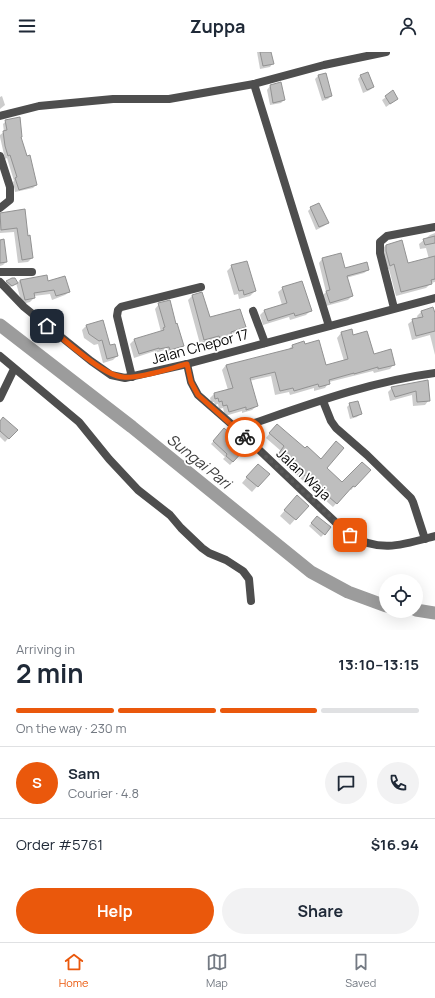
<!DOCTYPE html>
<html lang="en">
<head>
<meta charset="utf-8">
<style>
  body { margin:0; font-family:Manrope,sans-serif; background:#f2f2f3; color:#1f2937; height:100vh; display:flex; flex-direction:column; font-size:15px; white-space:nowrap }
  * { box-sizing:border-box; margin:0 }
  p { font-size:13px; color:#747a83 }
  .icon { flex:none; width:22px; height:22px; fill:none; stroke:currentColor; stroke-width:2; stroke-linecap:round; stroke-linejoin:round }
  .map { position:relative; height:578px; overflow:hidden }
  .details { display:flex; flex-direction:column; background:#fff; flex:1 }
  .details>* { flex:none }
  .buttons { position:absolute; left:379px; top:522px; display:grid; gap:8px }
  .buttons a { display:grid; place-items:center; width:44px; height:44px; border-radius:50%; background:#fff; box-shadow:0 4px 16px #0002; font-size:20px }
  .pin { position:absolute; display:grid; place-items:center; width:34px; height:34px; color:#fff; margin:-17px; border-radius:8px; box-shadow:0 2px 6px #0006 }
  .courier { position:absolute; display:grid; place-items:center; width:40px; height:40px; margin:-20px; border:3px solid #ea580c; border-radius:50%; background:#fff; color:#222; box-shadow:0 1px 5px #0007 }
  .summary em { font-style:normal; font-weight:700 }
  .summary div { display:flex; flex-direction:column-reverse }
  .summary { display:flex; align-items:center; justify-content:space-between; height:68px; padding:0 16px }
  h1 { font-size:26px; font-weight:700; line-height:30px }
  .bar { display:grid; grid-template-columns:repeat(4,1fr); gap:6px 4px; align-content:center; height:48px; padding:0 16px }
  .bar i { height:5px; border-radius:3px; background:#e0e1e3 }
  .bar .active { background:#ea580c }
  .bar p { grid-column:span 4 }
  .line { display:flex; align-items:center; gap:10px; padding:0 16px; border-top:1px solid #e0e1e3 }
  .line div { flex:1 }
  .round { display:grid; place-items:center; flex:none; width:42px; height:42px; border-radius:21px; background:#f2f2f3 }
  .button { display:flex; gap:8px; margin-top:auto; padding:8px 16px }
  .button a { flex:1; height:46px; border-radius:24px; background:#ea580c; color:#fff; font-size:16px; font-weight:700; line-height:46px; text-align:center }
  .button a+a { background:#f2f2f3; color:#1f2937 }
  header { display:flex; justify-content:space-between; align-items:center; height:52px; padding:0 16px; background:#fff; font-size:18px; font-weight:700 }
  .menu { display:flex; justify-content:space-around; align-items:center; height:56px; border-top:1px solid #e0e1e3; background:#fff; font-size:11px; color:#747a83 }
  .menu a { display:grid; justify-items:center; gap:2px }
  .menu .active { color:#ea580c }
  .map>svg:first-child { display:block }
  .shadow { fill:#0003 }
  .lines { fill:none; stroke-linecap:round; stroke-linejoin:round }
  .river { stroke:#9c9c9c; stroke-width:13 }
  .building { fill:#bebebe; stroke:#929292 }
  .minor { stroke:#4e4e4e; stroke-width:8 }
  .done { stroke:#595959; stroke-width:4; stroke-dasharray:0 7.2 }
  .route { stroke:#ea580c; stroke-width:5 }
  .labels { text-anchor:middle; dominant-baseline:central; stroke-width:3.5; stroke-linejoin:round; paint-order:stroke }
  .street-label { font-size:14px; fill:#000; stroke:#fff }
  .water-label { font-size:15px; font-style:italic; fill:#3d3d3d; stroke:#fff }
</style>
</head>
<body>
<header><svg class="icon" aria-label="menu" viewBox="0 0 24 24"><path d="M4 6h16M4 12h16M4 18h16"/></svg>Zuppa<svg class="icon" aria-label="person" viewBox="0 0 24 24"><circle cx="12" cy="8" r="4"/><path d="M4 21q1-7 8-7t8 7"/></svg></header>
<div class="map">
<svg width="435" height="578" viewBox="0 0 435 578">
  <rect width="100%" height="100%" fill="#fff"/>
  <g class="shadow">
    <polygon points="257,0 270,0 273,11 270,15 260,17"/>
    <polygon points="361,23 373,35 370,38 363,41 358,27"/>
    <polygon points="318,24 331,44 328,47 322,49 315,27"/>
    <polygon points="280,32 284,48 281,51 270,53 267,38 270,34"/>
    <polygon points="393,40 397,47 386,55 382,48"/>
    <polygon points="2,44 5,53 0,57 0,45"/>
    <polygon points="6,69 20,86 36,133 33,136 15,140 13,130 14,129 7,106 5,107 0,85 0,83 4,80 3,72"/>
    <polygon points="311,156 327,171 324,174 316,178 308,159"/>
    <polygon points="24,158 27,185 32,206 28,210 18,211 14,180 0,181 0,162"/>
    <polygon points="435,181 435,230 431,231 426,236 396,244 389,217 385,218 381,198 386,193 407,213 429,207 426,196 420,197 419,192 430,183"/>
    <polygon points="0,192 6,210 3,213 0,214"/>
    <polygon points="322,207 344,218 368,218 364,221 346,226 352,244 348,248 326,254 323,243 326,240 319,211"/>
    <polygon points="232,214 255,239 250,244 239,247 238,242 234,243 227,219"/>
    <polygon points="15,226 17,232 20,228 48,230 69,240 65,243 52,248 50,242 34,244 34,246 30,250 22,252 16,231 8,237 4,232 7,229"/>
    <polygon points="283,236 310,259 306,263 290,268 289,265 263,273 260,263 265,258 282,253 278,240"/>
    <polygon points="192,244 209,266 245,275 241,279 231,282 231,284 227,288 216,291 215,288 200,292 188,248"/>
    <polygon points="159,252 175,273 183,294 179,298 166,302 165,298 155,301 155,299 134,306 130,292 134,288 161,280 155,257"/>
    <polygon points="421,260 435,262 435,303 430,283 412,288 408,272 413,268 418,267 417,264"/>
    <polygon points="86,274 109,295 117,304 113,308 103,311 98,292 94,293 84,286 82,278"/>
    <polygon points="351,279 353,284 373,303 394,312 390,317 374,321 373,319 329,330 325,336 314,339 314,336 290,343 289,340 275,343 271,324 249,329 257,354 252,358 242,361 242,359 225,364 223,356 219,357 218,352 215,353 214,350 211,350 210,346 214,342 228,338 222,318 226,313 288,298 292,294 303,290 326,314 344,309 337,286 341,281"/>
    <polygon points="427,329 429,348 425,353 413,354 412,343 390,349 388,340 392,336"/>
    <polygon points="350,352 360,362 357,365 350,367 347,355"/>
    <polygon points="0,370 16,378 5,390 0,385"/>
    <polygon points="273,377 305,397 320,408 326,416 342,431 369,418 351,438 349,437 333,455 276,405 281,399 266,386"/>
    <polygon points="221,381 245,396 230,413 223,407 225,405 211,392"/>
    <polygon points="253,418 268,422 252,440 242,431"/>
    <polygon points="292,450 307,454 290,473 280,464"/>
    <polygon points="314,468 324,482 321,485 309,474"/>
  </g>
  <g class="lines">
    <g class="river">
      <polyline points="0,273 132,375 311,520 348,540 386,554"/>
      <polyline points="416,558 435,561"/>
    </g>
  </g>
  <g class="building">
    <polygon points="260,0 271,0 274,12 263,14"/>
    <polygon points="368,20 374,35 367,38 360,23"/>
    <polygon points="326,21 332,44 325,46 318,23"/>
    <polygon points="281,30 285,48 273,51 270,33"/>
    <polygon points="393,38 398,47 390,52 385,44"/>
    <polygon points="20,65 22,85 21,85 27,104 30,103 37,133 19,138 15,126 17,125 10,103 8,104 5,94 3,79 7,78 5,68"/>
    <polygon points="319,151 329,171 319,175 310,155"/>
    <polygon points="25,157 28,184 30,183 33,206 22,208 17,176 1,178 0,161"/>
    <polygon points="435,184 435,191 425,193 423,187"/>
    <polygon points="4,187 7,210 0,211 0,188"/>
    <polygon points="402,188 408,211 435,204 435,227 431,228 432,232 401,240 394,212 390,214 386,199 386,193"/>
    <polygon points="341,201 345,216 367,210 369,218 347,224 353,244 330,251 326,239 330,238 322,206"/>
    <polygon points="247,209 256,239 244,243 243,238 239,239 231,213"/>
    <polygon points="47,223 48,229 65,224 70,240 56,244 54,238 34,241 35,246 25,248 20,228"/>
    <polygon points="12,226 15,226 18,231 12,234 6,229"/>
    <polygon points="302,229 312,259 295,264 294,261 268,269 264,258 287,251 282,235"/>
    <polygon points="202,240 210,265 240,257 246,275 231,280 232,284 221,288 219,284 204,288 192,243"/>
    <polygon points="170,248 176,272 177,271 184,294 170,298 169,295 159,297 159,296 139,302 134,287 164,278 163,276 165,275 158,251"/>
    <polygon points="433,255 435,261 435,279 416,284 412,267 423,265 421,259"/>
    <polygon points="103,268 110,293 115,292 118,304 107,307 102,288 99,289 89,282 86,273"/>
    <polygon points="352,277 353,283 367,279 374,302 391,297 395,313 378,317 378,315 354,322 354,321 329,328 330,332 319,335 318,332 294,339 293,336 280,339 275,320 250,326 258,354 246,358 246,355 229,360 227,353 223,354 222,349 219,350 218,346 215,347 214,341 233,336 226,313 293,296 292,293 304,289 305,292 319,288 326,313 348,307 341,280"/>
    <polygon points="428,328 430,349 417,350 416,339 395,345 391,335"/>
    <polygon points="358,349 362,362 353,365 349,351"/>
    <polygon points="3,365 18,378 9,387 0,379 0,369"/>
    <polygon points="277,372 305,396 307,394 321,407 336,389 344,396 327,416 342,430 362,410 371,418 355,435 353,434 337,452 279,401 284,394 269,381"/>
    <polygon points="224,376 246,396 233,410 226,404 227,402 213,389"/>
    <polygon points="258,412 270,422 258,435 246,425"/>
    <polygon points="297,443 309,454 296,468 284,458"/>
    <polygon points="317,464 331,475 325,483 311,471"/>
  </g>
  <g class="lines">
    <g class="minor">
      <polyline points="254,32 329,274"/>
      <polyline points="0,64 39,54 113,47 169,47 254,32 324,13 386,0"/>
      <polyline points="0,104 10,135 10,148 0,156"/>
      <polyline points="0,220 32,220"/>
      <polyline points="0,230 24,255 91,309 111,323 125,326 187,312 435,246"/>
      <polyline points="394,256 380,201 380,190 387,184 435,175"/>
      <polyline points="253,259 265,291"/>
      <polyline points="0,304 79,370 109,407 138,438 170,463 181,476 202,496 209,501 226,508 243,519 249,527 251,549"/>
      <path d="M187,312L191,330L198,343L237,377L349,483C381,501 402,493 435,484"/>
      <polyline points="132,325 117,264 118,258 121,255 201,235"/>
      <polyline points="0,346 14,317"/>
      <polyline points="323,349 331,369 336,376 367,403 411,446 413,450 425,487"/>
      <path d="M237,377C302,355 367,330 435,321"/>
    </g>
  </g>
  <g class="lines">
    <polyline class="done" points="245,385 350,483"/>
    <path class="route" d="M47,274C64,287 103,324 123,325C139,327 171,316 187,312L191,330L198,343L245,385"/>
  </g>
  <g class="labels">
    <g class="street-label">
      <text transform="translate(200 294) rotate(-15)">Jalan Chepor 17</text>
      <text transform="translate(304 422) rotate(43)">Jalan Waja</text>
    </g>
    <g class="water-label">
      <text transform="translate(199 409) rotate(39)">Sungai Pari</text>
    </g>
  </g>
</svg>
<div class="buttons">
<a><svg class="icon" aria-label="locate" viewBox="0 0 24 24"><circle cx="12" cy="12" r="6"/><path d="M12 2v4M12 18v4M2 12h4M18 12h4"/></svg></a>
</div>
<div class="pin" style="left:350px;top:483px;background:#ea580c"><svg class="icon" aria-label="bag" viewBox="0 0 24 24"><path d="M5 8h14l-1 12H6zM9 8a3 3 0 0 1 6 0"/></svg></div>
<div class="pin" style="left:47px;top:274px;background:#1f2937"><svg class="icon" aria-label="home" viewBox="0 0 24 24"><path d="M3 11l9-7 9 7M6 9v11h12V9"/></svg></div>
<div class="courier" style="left:245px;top:385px"><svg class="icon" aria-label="bike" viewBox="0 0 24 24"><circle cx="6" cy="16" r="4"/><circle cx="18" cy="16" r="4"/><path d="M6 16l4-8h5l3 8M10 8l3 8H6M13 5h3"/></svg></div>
</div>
<section class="details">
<div class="summary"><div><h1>2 min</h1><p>Arriving in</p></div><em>13:10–13:15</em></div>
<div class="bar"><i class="active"></i><i class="active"></i><i class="active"></i><i></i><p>On the way · 230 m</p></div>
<div class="line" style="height:72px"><b class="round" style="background:#ea580c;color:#fff">S</b><div><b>Sam</b><p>Courier · 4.8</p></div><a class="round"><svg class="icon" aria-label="chat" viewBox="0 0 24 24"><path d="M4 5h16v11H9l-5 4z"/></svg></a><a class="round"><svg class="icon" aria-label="phone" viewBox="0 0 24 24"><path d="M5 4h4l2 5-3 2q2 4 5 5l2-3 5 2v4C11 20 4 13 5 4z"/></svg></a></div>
<div class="line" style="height:52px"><div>Order #5761</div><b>$16.94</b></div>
<div class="button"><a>Help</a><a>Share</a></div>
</section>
<nav class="menu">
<a class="active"><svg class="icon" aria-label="home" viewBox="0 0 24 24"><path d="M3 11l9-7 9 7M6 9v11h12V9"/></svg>Home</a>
<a><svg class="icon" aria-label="map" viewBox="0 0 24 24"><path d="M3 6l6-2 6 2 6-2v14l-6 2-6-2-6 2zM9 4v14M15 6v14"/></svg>Map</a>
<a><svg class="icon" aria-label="saved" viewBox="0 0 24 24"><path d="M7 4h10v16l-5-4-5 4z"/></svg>Saved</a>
</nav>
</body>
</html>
